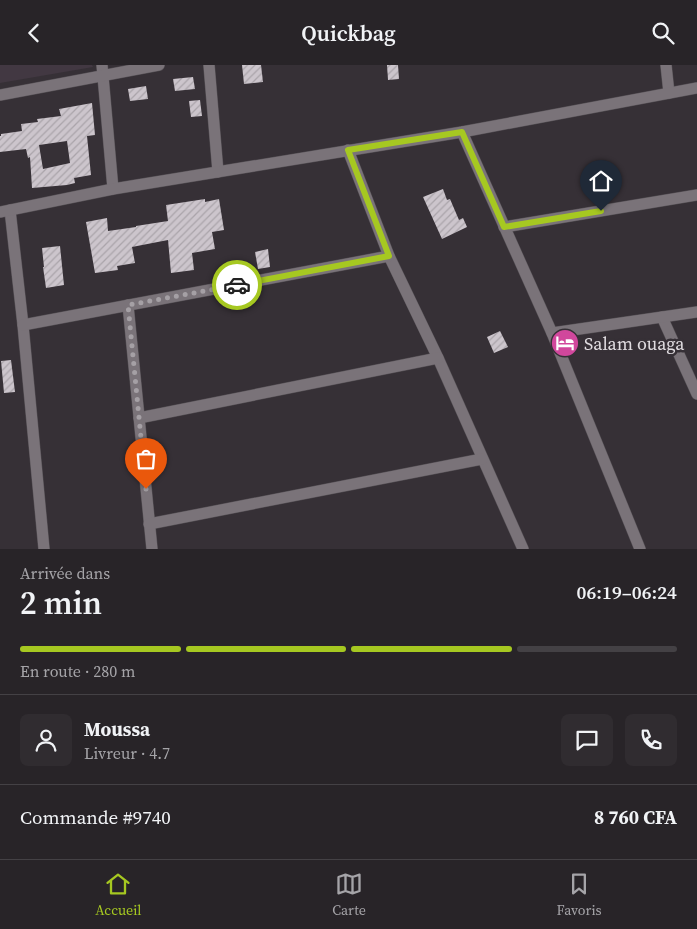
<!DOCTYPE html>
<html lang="fr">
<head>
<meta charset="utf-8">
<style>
  body { margin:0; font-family:"Source Serif 4",serif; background:#302c30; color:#f1f3f6; height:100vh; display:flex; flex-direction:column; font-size:19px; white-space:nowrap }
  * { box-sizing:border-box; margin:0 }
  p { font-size:16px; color:#a5a4a8 }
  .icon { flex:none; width:28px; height:28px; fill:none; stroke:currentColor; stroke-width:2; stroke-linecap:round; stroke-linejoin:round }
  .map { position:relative; height:484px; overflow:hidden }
  .panel { display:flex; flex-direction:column; background:#282428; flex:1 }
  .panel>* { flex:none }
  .pin { position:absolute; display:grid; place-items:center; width:42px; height:42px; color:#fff; margin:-51px -21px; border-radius:50% 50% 50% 0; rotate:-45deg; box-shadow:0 0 5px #0007 }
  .pin .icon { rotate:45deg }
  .courier { position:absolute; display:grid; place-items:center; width:50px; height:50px; margin:-25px; border:4px solid #a6c821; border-radius:50%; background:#fff; color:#222; box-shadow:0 1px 6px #0007 }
  .summary em { font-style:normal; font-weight:600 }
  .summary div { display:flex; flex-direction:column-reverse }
  .summary { display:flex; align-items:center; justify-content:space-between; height:85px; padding:0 20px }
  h1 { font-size:32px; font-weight:600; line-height:38px }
  .bar { display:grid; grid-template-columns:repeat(4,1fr); gap:8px 5px; align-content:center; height:60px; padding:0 20px }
  .bar i { height:6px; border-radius:4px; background:#444145 }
  .bar .on { background:#a6c821 }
  .bar p { grid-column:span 4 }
  .line { display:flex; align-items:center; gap:12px; padding:0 20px; border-top:1px solid #444145 }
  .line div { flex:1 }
  .round { display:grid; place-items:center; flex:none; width:52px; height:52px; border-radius:8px; background:#302c30 }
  header { display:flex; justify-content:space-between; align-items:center; height:65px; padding:0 20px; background:#282428; font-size:22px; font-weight:600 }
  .tab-bar { display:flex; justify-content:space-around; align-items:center; height:70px; border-top:1px solid #444145; background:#282428; font-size:14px; color:#a5a4a8 }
  .tab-bar a { display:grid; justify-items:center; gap:2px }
  .tab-bar .on { color:#a6c821 }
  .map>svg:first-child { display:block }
  .built { fill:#423842 }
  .building { fill:url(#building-hatch); fill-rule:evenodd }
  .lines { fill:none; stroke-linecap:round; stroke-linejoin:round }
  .street-casing { stroke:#544f54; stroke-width:12 }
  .street { stroke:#7a7379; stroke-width:11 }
  .done { stroke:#a5a0a5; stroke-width:5; stroke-dasharray:0 9 }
  .route { stroke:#a6c821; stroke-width:6 }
  .labels { text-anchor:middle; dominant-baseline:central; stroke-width:5; stroke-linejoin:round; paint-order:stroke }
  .poi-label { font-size:18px; fill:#e1dde1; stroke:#363036; text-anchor:start }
</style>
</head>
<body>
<header><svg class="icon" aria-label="back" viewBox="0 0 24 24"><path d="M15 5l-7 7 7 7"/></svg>Quickbag<svg class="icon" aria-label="search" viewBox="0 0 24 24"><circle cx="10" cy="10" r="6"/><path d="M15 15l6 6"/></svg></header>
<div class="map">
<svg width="697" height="484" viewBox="0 0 697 484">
  <defs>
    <pattern id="building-hatch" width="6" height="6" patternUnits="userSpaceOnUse" patternTransform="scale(1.25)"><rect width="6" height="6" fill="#ccc5cc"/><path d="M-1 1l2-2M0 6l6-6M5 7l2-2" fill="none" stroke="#aaa4aa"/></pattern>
  </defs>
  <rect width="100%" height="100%" fill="#363036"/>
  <polygon class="built" points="0,0 92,0 93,2 0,18"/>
  <g class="building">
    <polygon points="242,0 261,0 263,17 244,19"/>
    <polygon points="387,0 398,0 399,14 388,15"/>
    <polygon points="193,12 195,24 175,26 173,14"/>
    <polygon points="146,21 148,34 130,36 128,24"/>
    <polygon points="200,35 202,51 191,52 189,36"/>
    <path d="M92,38L95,70L87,71L91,110L74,113L75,118L67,120L32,123L30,92L28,93L26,84L0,87V71H1V69L22,66L21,59L38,57L37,54L61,51L59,44ZM67,76L70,98L43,104L39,80Z"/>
    <polygon points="443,124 447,135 450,134 459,155 463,153 467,162 442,174 423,132"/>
    <polygon points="205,134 205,137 219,134 224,165 212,167 215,184 192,188 194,205 171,208 168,175 132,182 135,198 117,201 118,205 95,208 86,157 107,153 108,166 136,162 136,161 168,156 166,140"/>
    <polygon points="60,181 64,220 46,223 43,202 44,202 42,183"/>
    <polygon points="268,184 270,202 258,204 255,187"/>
    <polygon points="500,266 508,282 494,288 487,272"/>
    <polygon points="11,295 15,327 4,328 1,296"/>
  </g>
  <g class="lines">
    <defs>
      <g id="street">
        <polyline points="102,0 113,124"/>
        <polyline points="209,0 218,107"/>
        <polyline points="666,0 669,28"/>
        <polyline points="0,30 159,0"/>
        <polyline points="462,67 552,268 640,484"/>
        <polyline points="348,85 389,191 438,293 523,484"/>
        <polyline points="10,145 23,260 44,484"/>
        <polyline points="0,147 113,124 462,67 697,23"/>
        <polyline points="504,162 697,130"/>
        <polyline points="128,240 152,484"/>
        <polyline points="662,252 697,329"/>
        <polyline points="23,260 389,191"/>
        <polyline points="552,268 697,247"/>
        <polyline points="139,353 438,293"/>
        <polyline points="149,459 482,394"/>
      </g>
    </defs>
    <use href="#street" class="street-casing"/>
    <use href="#street" class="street"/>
  </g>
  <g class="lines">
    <polyline class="done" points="146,424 128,240 237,220"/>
    <polyline class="route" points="237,220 389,191 348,85 462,67 504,162 601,146"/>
  </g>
  <defs>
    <symbol id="hotel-disc" viewBox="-11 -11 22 22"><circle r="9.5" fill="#d1479c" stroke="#363036"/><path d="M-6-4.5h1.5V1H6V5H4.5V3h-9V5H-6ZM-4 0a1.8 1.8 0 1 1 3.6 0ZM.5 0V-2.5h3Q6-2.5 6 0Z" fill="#fff"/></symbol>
  </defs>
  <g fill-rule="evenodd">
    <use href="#hotel-disc" x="549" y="262" width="32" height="32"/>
  </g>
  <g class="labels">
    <g class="poi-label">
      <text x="584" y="278">Salam ouaga</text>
    </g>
  </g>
</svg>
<div class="pin" style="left:146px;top:424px;background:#ea580c"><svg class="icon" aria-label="bag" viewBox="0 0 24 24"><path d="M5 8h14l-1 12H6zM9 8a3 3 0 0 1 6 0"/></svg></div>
<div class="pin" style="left:601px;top:146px;background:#1f2937"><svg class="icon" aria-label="home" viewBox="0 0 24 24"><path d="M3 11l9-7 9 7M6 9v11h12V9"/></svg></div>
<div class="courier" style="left:237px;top:220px"><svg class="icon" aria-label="car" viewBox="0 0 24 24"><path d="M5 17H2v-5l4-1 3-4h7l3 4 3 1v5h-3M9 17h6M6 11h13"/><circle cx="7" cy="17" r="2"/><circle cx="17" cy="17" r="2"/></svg></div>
</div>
<section class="panel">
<div class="summary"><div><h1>2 min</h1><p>Arrivée dans</p></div><em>06:19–06:24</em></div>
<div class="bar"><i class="on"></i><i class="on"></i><i class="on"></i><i></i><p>En route · 280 m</p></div>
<div class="line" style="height:90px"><a class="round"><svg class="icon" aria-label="person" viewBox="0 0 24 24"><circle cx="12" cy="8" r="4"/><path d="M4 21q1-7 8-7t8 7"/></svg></a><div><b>Moussa</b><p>Livreur · 4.7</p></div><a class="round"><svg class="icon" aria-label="chat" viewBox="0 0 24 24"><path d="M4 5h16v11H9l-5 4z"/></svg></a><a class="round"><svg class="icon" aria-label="phone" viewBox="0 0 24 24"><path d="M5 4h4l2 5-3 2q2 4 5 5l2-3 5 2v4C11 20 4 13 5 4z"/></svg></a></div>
<div class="line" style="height:65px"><div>Commande #9740</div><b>8 760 CFA</b></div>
</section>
<nav class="tab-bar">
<a class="on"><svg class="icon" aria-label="home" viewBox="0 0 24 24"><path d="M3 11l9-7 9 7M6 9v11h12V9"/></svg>Accueil</a>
<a><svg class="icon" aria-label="map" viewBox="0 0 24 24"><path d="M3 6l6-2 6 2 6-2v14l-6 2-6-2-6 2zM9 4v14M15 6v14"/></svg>Carte</a>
<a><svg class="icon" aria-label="saved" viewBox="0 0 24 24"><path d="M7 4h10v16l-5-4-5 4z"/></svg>Favoris</a>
</nav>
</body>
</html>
